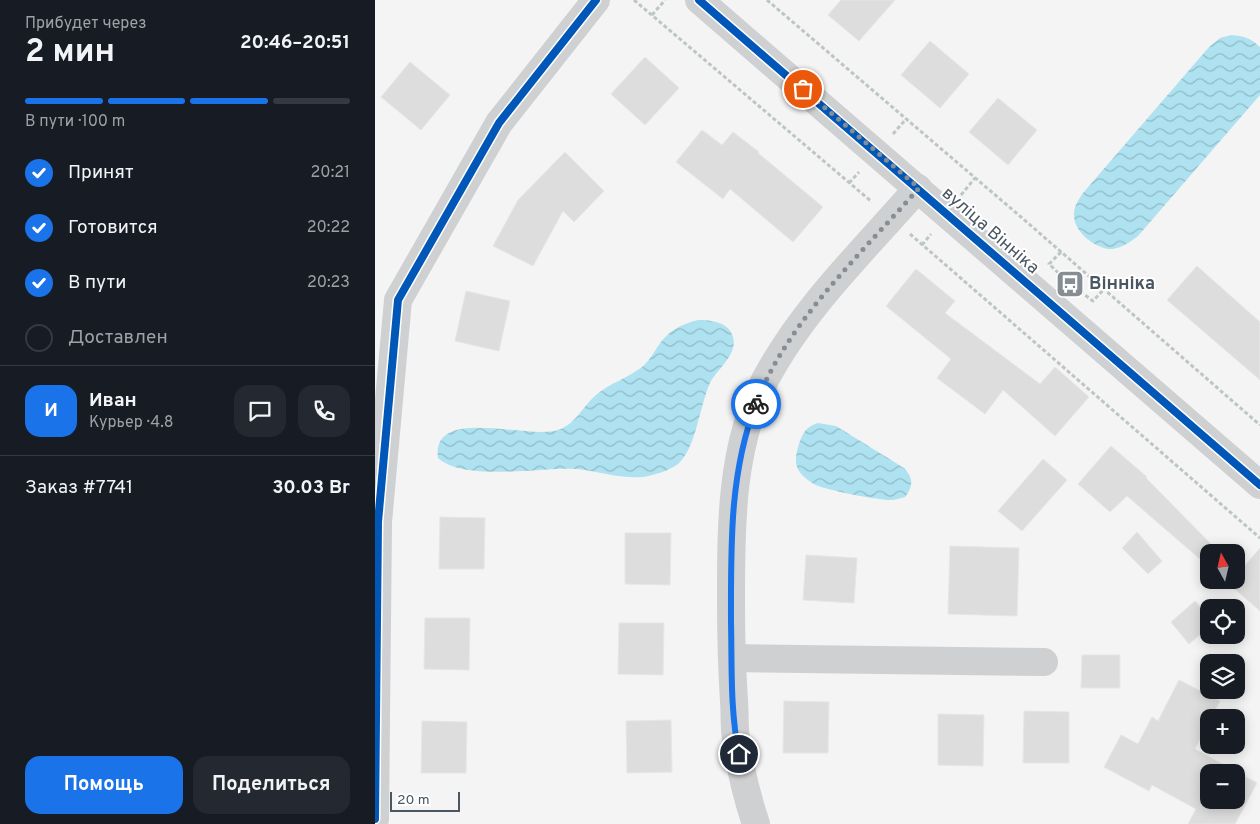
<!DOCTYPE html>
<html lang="ru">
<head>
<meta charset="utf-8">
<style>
  body { margin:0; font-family:Overpass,sans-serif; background:#242831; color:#f1f3f6; height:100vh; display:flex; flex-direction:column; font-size:19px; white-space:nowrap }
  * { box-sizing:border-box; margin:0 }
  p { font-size:16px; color:#9ea1a6 }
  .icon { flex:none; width:28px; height:28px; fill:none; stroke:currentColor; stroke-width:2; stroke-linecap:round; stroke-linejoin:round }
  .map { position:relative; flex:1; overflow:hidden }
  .panel { display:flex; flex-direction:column; background:#171b24; width:375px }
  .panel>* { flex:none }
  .needle { width:32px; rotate:352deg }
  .tools { position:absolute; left:825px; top:544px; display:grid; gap:10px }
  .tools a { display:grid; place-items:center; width:45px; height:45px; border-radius:10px; background:#171b24; box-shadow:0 2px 12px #0003; font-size:25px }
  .scale { position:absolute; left:15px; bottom:12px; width:70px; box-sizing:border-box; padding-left:5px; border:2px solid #4a5661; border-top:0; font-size:14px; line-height:18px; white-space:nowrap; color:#4a5661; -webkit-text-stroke:4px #fff; paint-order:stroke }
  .pin { position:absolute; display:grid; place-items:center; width:42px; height:42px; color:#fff; margin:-21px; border:2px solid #fff; border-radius:50%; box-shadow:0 1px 5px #0007 }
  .courier { position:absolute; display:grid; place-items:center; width:50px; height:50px; margin:-25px; border:4px solid #1a73e8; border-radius:50%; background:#fff; color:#222; box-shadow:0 1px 6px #0007 }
  .headline em { font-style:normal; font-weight:700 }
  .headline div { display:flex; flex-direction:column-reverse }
  .headline { display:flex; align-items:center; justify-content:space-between; height:85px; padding:0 25px }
  h1 { font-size:32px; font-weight:700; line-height:38px }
  .bar { display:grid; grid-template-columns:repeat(4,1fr); gap:8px 5px; align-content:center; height:60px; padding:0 25px }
  .bar i { height:6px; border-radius:4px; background:#363941 }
  .bar .current { background:#1a73e8 }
  .bar p { grid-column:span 4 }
  .line { display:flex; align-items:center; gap:12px; padding:0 25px; border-top:1px solid #363941 }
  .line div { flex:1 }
  .round { display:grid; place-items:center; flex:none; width:52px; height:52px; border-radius:15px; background:#242831 }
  ol { padding:0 25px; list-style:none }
  li { display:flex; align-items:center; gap:15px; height:55px }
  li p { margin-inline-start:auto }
  li .icon { padding:5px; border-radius:50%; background:#1a73e8; color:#fff; stroke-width:4 }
  li:last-child { color:#9ea1a6 }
  li i { width:28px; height:28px; border:2px solid #363941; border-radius:50% }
  .action { display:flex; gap:10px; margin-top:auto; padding:10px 25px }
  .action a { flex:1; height:58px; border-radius:15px; background:#1a73e8; color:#fff; font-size:20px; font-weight:700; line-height:58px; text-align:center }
  .action a+a { background:#242831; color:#f1f3f6 }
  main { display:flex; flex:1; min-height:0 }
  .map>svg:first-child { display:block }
  .water { fill:url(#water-waves) }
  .building { fill:#ddddde; stroke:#e5e6e7; fill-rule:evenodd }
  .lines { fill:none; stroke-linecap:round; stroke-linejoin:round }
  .path { stroke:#bcc7c4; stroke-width:3; stroke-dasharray:4 2.5; stroke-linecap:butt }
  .minor { stroke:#ced0d2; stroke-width:28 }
  .cycleway-casing { stroke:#fff; stroke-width:11 }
  .cycleway { stroke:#0057b8; stroke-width:8 }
  .done { stroke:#868d94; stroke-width:5; stroke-dasharray:0 9 }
  .route { stroke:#1a73e8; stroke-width:6 }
  .labels { text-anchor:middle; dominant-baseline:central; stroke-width:4; stroke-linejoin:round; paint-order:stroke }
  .street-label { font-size:18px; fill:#4a5661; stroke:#fff }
  .poi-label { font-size:18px; font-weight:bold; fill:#4a5661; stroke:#fff; text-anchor:start }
</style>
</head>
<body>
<main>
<section class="panel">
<div class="headline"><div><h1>2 мин</h1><p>Прибудет через</p></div><em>20:46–20:51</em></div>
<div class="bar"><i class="current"></i><i class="current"></i><i class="current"></i><i></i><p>В пути · 100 m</p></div>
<ol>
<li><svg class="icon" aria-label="check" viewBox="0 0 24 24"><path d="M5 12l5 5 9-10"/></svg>Принят<p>20:21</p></li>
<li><svg class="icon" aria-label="check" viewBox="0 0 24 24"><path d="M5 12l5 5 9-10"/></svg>Готовится<p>20:22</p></li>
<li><svg class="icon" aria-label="check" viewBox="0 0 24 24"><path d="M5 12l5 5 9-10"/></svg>В пути<p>20:23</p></li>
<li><i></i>Доставлен</li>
</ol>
<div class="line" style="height:90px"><b class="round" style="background:#1a73e8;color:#fff">И</b><div><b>Иван</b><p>Курьер · 4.8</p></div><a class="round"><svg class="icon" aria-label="chat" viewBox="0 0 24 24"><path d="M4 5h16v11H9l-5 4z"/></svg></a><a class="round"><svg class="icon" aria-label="phone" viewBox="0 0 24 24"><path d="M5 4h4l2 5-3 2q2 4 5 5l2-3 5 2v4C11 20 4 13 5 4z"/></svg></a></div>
<div class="line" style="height:65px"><div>Заказ #7741</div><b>30.03 Br</b></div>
<div class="action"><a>Помощь</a><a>Поделиться</a></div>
</section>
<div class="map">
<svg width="885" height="824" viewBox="0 0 885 824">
  <defs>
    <pattern id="water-waves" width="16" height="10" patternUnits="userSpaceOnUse" patternTransform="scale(1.25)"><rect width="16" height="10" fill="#aee2f0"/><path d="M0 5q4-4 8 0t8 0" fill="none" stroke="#90bac6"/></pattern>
  </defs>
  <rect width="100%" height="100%" fill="#f4f4f4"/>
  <g class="water">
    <path d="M856,35C868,36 876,38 885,47V95L763,236C755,242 746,249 735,249C719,248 698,231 699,214C699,206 704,199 708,193L834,47L845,38Z"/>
    <path d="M323,320C336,320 354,322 358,337C363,355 342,369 335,383C325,404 321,449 303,464C293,471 280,475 268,477C245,479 223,471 201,469C166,467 89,482 63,458C56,405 153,440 183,430C201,424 207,407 221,395C235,383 253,378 267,367C274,361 278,354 283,346C293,331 306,324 323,320Z"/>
    <path d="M443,423L461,426L529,468C538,477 539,486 530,497C525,498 521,500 515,500C503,500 449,490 439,484C434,481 427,476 424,471C419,463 421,453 424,444C428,432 431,427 443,423Z"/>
  </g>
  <g class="building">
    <polygon points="466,0 520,0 484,41 453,15"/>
    <polygon points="555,41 594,74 565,108 526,75"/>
    <polygon points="270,57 304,88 270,125 236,94"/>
    <polygon points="35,62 75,95 46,130 6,97"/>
    <polygon points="623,98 662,130 633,165 594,132"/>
    <polygon points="327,130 347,145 358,132 384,152 383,153 448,207 418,242 355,189 348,199 301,162"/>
    <polygon points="190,152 229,191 199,222 188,211 158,266 118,246 143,200"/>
    <polygon points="822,266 885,322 885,380 792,300"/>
    <polygon points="541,269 580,301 570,313 665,384 680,367 714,397 680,436 628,390 610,414 562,378 576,359 511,306"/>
    <polygon points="91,291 135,301 124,351 80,341"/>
    <polygon points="736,446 772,477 771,478 839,547 826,560 752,496 735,512 703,484"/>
    <polygon points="668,459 692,480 647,531 623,511"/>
    <polygon points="65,517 110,518 109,569 64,569"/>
    <polygon points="762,532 787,561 773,574 747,548"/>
    <polygon points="250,533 296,533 295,585 250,584"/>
    <polygon points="575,546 644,548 642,616 573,614"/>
    <polygon points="885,548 885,611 854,584 858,580 861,580 861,576"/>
    <polygon points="431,555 482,558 479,603 428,600"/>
    <polygon points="820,601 834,617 834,627 814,644 796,622"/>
    <polygon points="50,618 95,618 94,670 49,669"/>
    <polygon points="244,623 289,623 288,675 243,674"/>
    <polygon points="707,655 745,655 745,688 706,688"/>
    <path d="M804,680L845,701L836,718H834V722L820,749L882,783L860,824H813L821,809L777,785L774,791L729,767L746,735L763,744L777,717L783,721ZM834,772H861V800H834Z"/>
    <polygon points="409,701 454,702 453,753 408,753"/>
    <polygon points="649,711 694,712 694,763 648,763"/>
    <polygon points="563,714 609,715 608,766 563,765"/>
    <polygon points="296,720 297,772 252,773 251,721"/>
    <polygon points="47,721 92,722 91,773 46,773"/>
  </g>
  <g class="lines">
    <g class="path">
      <polyline points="259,0 497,202"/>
      <polyline points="392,0 646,217 885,425"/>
      <polyline points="277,15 290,0"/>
      <polyline points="518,134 531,119"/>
      <polyline points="474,183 484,172"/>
      <polyline points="586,195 600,178"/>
      <polyline points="535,234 885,538"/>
      <polyline points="547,245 556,234"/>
      <polyline points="686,252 674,264 695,284 718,301 729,289"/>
    </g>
    <g class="minor">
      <polyline points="324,0 885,485"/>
      <polyline points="357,658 669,662"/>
      <polyline points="0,819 3,522 23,300 124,123 221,0"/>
      <path d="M381,824C372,797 365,768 361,739C359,727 360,714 359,701C357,669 356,636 356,603C356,529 355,448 390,380C428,308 490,249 543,188"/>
    </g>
    <defs>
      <g id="cycleway">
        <polyline points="324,0 885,485"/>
        <polyline points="0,819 3,522 23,300 124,123 221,0"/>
      </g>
    </defs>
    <use href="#cycleway" class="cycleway-casing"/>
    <use href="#cycleway" class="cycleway"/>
  </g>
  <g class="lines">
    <path class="done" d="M381,404C411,323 487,253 544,188L428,89"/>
    <path class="route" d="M364,754C355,711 357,665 356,622C356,548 354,474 381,404"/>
  </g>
  <defs>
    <symbol id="bus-square" viewBox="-11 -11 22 22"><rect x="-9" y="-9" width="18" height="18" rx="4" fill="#868d94" stroke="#fff"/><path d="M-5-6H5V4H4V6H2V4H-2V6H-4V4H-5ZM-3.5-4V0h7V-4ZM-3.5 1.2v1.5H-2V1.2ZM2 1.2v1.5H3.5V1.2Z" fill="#fff"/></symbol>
  </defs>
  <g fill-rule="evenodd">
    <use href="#bus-square" x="679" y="268" width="32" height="32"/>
  </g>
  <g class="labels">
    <g class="street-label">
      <text transform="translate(615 231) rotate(41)">вуліца Вінніка</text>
    </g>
    <g class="poi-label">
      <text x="714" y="284">Вінніка</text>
    </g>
  </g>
</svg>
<div class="tools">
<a><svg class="needle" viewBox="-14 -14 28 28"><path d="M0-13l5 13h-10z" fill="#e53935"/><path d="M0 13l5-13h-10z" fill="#9ea1a6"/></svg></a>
<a><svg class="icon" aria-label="locate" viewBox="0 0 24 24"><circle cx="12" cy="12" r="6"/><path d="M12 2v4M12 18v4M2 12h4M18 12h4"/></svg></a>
<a><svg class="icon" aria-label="layers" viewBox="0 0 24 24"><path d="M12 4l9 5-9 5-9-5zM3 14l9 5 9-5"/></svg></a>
<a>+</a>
<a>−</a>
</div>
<div class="scale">20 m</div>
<div class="pin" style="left:428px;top:89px;background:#ea580c"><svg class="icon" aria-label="bag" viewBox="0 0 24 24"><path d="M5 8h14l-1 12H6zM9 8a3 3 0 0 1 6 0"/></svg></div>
<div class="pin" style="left:364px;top:754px;background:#1f2937"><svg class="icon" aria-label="home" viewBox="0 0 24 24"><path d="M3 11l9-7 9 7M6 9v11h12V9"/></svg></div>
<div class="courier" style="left:381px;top:404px"><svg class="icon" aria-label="bike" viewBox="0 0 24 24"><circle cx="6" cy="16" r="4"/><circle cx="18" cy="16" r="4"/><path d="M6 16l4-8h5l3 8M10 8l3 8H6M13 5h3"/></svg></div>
</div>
</main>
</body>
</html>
